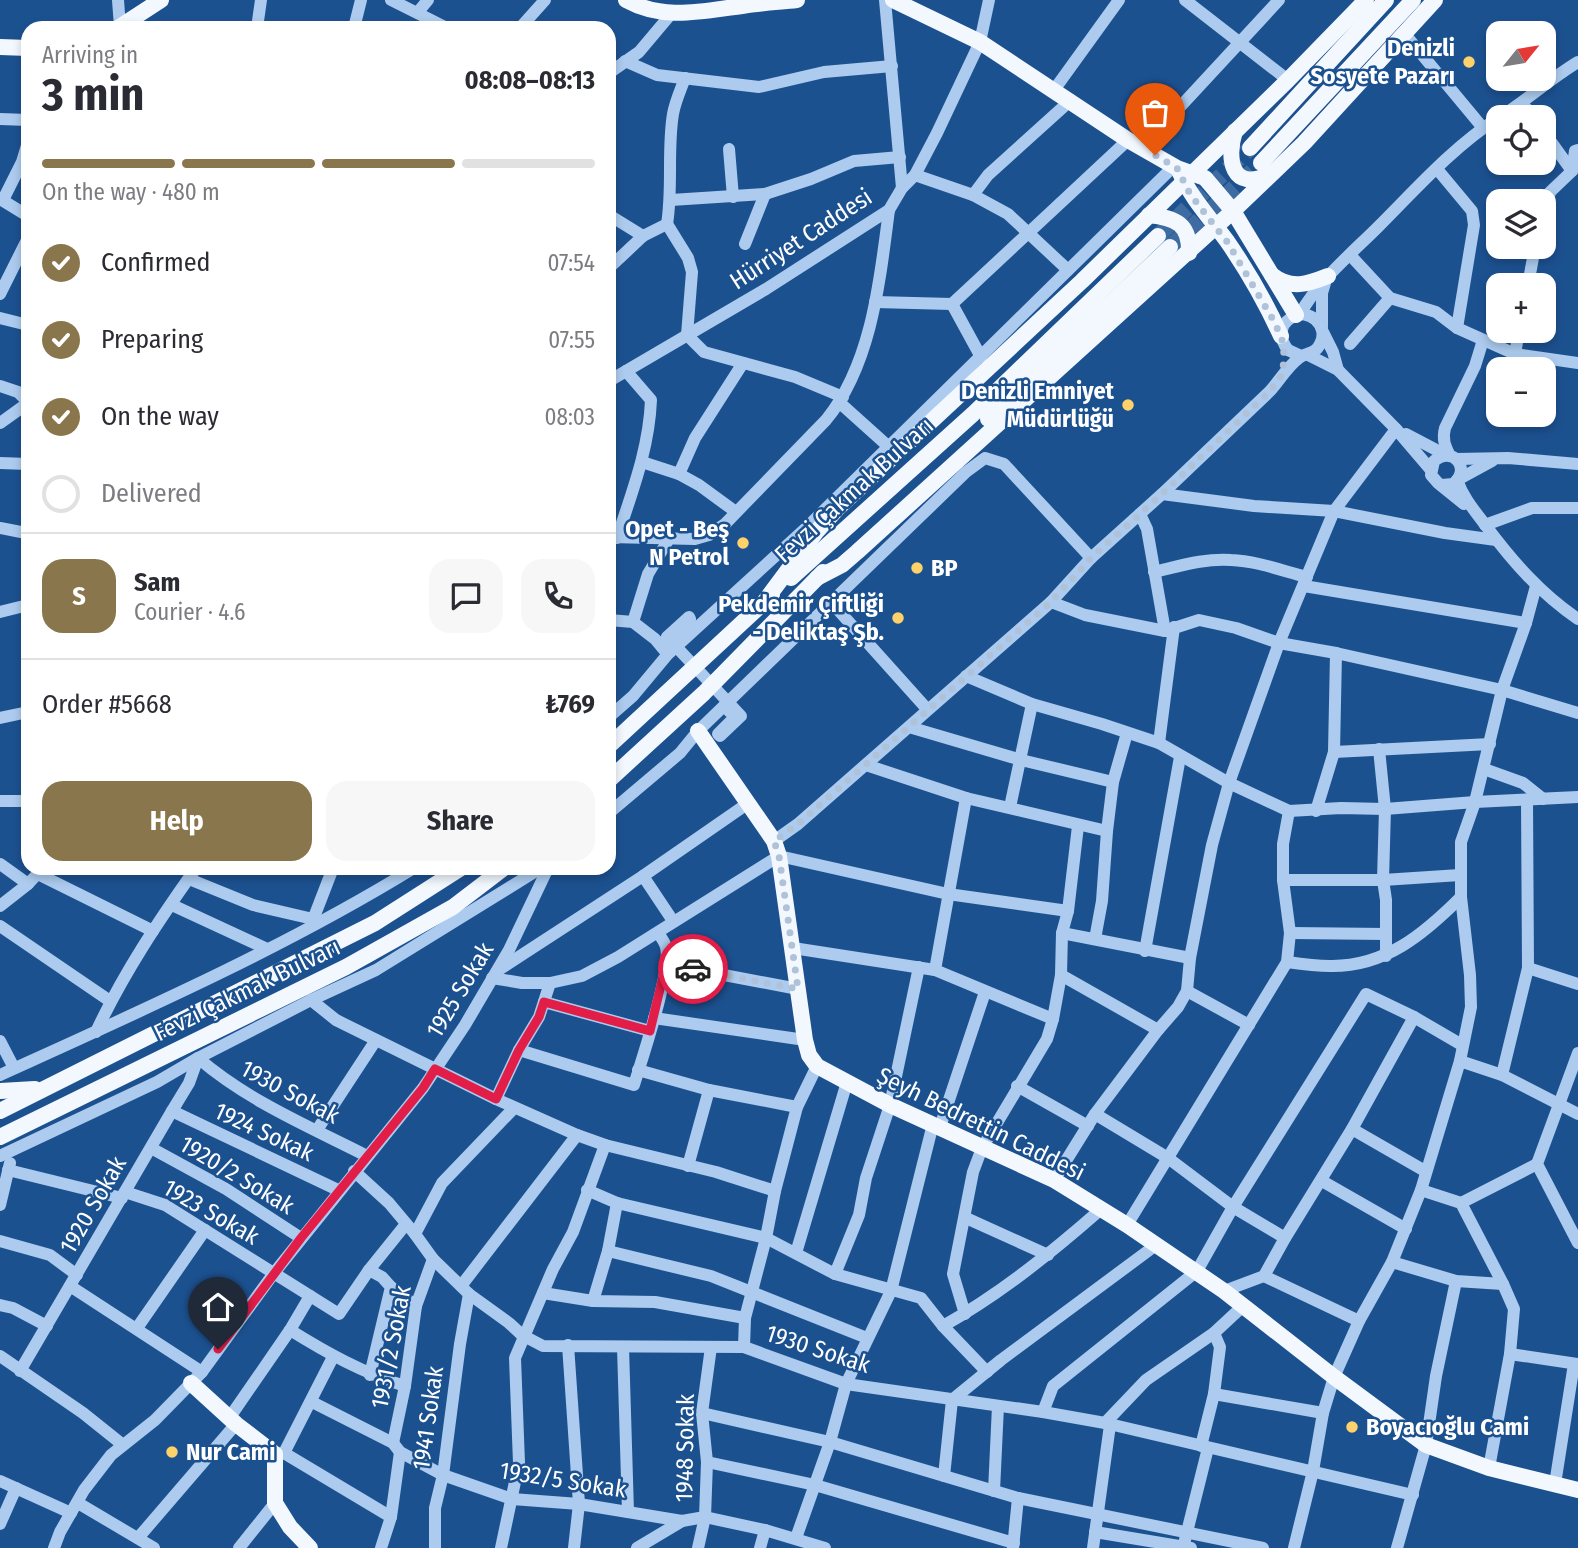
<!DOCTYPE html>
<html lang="en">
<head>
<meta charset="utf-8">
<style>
  body { margin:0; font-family:"Fira Sans Condensed",sans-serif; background:#f7f7f7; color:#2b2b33; height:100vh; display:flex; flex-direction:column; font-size:26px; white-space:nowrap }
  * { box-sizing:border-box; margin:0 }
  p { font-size:23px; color:#7c7c81 }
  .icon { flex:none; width:38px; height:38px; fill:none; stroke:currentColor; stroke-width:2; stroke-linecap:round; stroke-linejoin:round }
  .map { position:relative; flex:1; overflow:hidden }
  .drawer { position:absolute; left:21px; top:21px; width:595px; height:854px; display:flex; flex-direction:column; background:#fff; border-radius:21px; box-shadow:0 4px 10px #0003 }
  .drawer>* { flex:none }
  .needle { width:46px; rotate:60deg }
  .buttons { position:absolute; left:1486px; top:21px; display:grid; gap:14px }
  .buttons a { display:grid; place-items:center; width:70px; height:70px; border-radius:14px; background:#fff; box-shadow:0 4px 10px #0003; font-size:35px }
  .pin { position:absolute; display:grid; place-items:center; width:60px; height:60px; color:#fff; margin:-72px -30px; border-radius:50% 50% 50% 0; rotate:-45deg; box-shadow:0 0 7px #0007 }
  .pin .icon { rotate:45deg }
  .courier { position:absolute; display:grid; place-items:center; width:70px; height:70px; margin:-35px; border:5px solid #e11d48; border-radius:50%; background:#fff; color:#222; box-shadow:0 2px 9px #0007 }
  .headline em { font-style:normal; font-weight:700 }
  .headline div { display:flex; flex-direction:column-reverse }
  .headline { display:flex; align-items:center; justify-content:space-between; height:119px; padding:0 21px }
  h1 { font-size:46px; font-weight:700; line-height:52px }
  .bar { display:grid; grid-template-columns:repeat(4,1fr); gap:10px 7px; align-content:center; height:84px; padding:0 21px }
  .bar i { height:9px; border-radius:5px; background:#e1e1e2 }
  .bar .current { background:#8a764c }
  .bar p { grid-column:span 4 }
  .line { display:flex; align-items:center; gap:18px; padding:0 21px; border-top:2px solid #e1e1e2 }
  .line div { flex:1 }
  .round { display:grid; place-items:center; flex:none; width:74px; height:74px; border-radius:21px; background:#f7f7f7 }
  ol { padding:0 21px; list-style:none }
  li { display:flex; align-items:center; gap:21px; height:77px }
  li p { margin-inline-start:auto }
  li .icon { padding:7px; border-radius:50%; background:#8a764c; color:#fff; stroke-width:4 }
  li:last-child { color:#7c7c81 }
  li i { width:38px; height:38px; border:4px solid #e1e1e2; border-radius:50% }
  .cta { display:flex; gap:14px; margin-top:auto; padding:14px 21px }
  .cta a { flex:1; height:80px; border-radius:21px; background:#8a764c; color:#fff; font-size:28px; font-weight:700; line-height:80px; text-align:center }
  .cta a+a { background:#f7f7f7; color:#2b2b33 }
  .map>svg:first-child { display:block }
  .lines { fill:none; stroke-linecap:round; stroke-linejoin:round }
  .major-tunnel { stroke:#3e6ba1; stroke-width:16; stroke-dasharray:16 8; stroke-linecap:butt }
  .minor { stroke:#accbee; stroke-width:12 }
  .major { stroke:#f3f8ff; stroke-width:16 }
  .done { stroke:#b0c2d8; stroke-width:7; stroke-dasharray:0 12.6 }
  .route { stroke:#e11d48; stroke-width:9 }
  .poi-dot { fill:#fed16a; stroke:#1c5190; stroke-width:2.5 }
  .labels { text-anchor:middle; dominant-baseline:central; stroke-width:5; stroke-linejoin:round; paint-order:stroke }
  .poi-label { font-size:24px; font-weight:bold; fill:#fff; stroke:#1c5190; text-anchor:end }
  .street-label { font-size:24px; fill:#fff; stroke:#1c5190 }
</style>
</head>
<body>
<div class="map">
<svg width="1578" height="1548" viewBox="0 0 1578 1548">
  <rect width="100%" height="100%" fill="#1c5190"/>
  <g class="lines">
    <g class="major-tunnel">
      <polyline points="1158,236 1250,148"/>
      <polyline points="1170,247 1261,163"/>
    </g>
    <g class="minor">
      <polyline points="118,0 120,27"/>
      <polyline points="391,0 447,28"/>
      <polyline points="885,0 902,188"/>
      <polyline points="1185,0 1288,80"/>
      <polyline points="418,12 428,0"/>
      <polyline points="257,28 261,0"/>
      <polyline points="354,28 361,0"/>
      <polyline points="520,28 545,0"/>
      <polyline points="1404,33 1483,128"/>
      <polyline points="625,61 657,75 759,87 824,72 892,66"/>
      <polyline points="609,73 639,52 671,14"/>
      <polyline points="1054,90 1119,0"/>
      <polyline points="1522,103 1533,117"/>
      <path d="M1500,117C1527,100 1550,79 1578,62"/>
      <polyline points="0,119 28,120"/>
      <polyline points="1544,132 1572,171"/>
      <polyline points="1142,148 1279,0"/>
      <polyline points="729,149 733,197"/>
      <polyline points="1437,169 1472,211 1474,225 1457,328"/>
      <polyline points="915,175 973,195 1008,214 1068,270"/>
      <polyline points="973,195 988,175 1071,100"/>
      <polyline points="0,199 28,216"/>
      <polyline points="3,200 22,162 28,142"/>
      <polyline points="671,200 765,194 811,179 854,161 900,157"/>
      <polyline points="609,215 643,236"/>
      <polyline points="1544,218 1550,192 1572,171 1575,151 1578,150"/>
      <polyline points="667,224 688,258 692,272 687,335 704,352 795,377 843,397"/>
      <polyline points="745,244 765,194"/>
      <polyline points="1350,255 1390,298 1436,312 1457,328 1515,354 1578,363"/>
      <path d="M609,268L643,236L667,224C673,187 667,150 673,114C675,102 681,89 685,78"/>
      <polyline points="1528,285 1535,247"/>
      <polyline points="0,294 28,238"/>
      <polyline points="875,302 952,304 1128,140"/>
      <polyline points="952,304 981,357"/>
      <path d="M1300,314C1319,280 1351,254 1379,226C1416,189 1453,147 1498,118"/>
      <polyline points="0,318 28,325"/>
      <polyline points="1322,327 1322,293 1325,283"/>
      <polyline points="1323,332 1333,352 1338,370"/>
      <polyline points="1350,344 1390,298"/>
      <polyline points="1515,354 1519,331"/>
      <polyline points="1308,355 1338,370 1396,429 1431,470"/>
      <polyline points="609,381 766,289 889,210 902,188 915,175 937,133 980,42 989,0"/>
      <polyline points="0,386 18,392 28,402"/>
      <polyline points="840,403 889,447"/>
      <polyline points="0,423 28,403"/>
      <polyline points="1406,434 1446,455"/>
      <path d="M1450,456C1445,446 1442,439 1445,428L1475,366L1483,340"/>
      <polyline points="1456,459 1508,458 1578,464"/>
      <polyline points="642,462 679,474 699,485 736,512"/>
      <polyline points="0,463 28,464"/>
      <polyline points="679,474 695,438 743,363"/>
      <polyline points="1459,479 1492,461"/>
      <path d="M1457,480C1464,499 1475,511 1486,526C1513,562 1541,594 1578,619"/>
      <path d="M1442,485L1453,484C1472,469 1453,445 1434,461L1431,475L1438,483L1464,504"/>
      <polyline points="1162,494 1254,506 1334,511 1445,533 1496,540"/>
      <polyline points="1140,514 1147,529 1165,631"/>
      <polyline points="1485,525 1532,508 1578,508"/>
      <polyline points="0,528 26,533 28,528"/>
      <path d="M609,537L695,539L709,535L725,524L826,420C872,364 880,279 889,210"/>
      <path d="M617,538C632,492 649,449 651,400L626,371"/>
      <path d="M1154,572C1180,566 1205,558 1231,560C1257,561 1283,571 1307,577"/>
      <polyline points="1304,586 1526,623"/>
      <polyline points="831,602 927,709"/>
      <polyline points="1051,602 1085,615 1165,631 1199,620 1236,628 1279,643 1336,653 1334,752 1316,811"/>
      <polyline points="0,612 28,605"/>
      <polyline points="609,620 633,622 655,639 665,651"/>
      <polyline points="633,622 648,574 670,537"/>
      <polyline points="662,647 667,637 689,617 690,619 669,639 741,716 720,736 718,734 735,717 724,706"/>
      <polyline points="1336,653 1502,690 1578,713"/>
      <polyline points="966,676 1032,704 1102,724 1159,743 1229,783 1289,811 1341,808 1385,809 1475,802 1578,797"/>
      <polyline points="609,717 633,696 668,654 805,529 1174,166"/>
      <polyline points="0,718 28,712"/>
      <polyline points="909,727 1021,760 1113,782"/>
      <polyline points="1159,743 1174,627"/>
      <polyline points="1379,749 1385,809 1383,880 1386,900 1386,956"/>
      <polyline points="1334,752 1490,744"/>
      <polyline points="866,765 966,798 1107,831 1113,782 1127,733"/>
      <polyline points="1484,769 1523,783 1543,799"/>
      <polyline points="0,801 28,801"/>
      <polyline points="1010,807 1032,704"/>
      <polyline points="609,813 680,753 698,731 966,472 985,458 1004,464 1091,558"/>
      <path d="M774,841L798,824L1051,602L1091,558L1162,494L1270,391C1280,380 1287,367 1299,358C1306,352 1315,355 1320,344C1330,326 1308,306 1291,318C1278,326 1280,340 1288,350L1301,356"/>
      <polyline points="0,864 28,884"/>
      <polyline points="38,874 153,931"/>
      <polyline points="643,876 673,921"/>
      <polyline points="189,879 253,905 313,919"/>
      <polyline points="1283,880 1383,880 1460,875"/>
      <polyline points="172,905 267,949"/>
      <polyline points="0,906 28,884 42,869"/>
      <polyline points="311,925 333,868"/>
      <polyline points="0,926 110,1001"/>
      <polyline points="1062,933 1190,958"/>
      <polyline points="1290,933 1386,934"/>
      <polyline points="1095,939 1102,901 1107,831"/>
      <polyline points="793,948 935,970 1053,1019"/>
      <polyline points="1145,951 1180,757"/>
      <path d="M1287,962C1301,964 1316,966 1330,966C1385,967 1424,934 1461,897"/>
      <polyline points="666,964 798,989"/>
      <polyline points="1528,968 1578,984"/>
      <polyline points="935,970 966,798"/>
      <polyline points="497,971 643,876 747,804"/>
      <polyline points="1061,975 1158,1030"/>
      <polyline points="492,978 522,983 550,983 582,976 618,957 779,856 948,894 1068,911"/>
      <polyline points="1187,991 1249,1025"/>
      <polyline points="311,1000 336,1020 496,1099 577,1135 605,1145 716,1172 775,1191"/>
      <polyline points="544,1002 650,1031"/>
      <polyline points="654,1018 805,1040"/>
      <path d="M96,1032C123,974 159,920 196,868"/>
      <polyline points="0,1041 14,1068"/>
      <path d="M519,1050L634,1085C642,1059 672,970 666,947C665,943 661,937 658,933"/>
      <polyline points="1578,1053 1537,1164 1578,1243"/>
      <polyline points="1460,1061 1502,1075 1578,1114"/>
      <polyline points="638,1070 709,1090 797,1107"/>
      <path d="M0,1075C139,1012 284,948 414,868"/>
      <polyline points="1502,1075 1528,968 1527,801"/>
      <polyline points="1017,1086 1088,1126"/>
      <polyline points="496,1099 519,1050 539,1017 550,983"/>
      <polyline points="172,1111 338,1190"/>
      <polyline points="1095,1114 1168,1158 1233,1207 1285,1238"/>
      <polyline points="940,1127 985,992"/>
      <polyline points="1352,1129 1425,1171"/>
      <polyline points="317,1130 376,1040"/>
      <polyline points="151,1148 226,1189 301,1238"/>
      <polyline points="0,1156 157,1082 198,1058 311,1000 376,970 541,868"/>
      <polyline points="688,1166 709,1090"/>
      <polyline points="8,1170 122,1198"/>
      <polyline points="354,1171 389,1203 415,1234 433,1259 469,1294 509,1323 522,1335 543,1346 744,1347 846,1384 1043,1412 1105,1423 1413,1495"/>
      <polyline points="1054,1180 1095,1114 1158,1030 1178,1007 1187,991 1190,958 1212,845 1229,783 1279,643 1334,511 1396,429"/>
      <polyline points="1322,1181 1406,1229"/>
      <polyline points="587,1190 617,1203 766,1238 835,1274 921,1298 943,1326 987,1372"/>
      <polyline points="1421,1190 1461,1203 1503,1284 1514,1309 1510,1354 1489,1468"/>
      <polyline points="125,1192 165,1205 339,1314 369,1270 406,1224"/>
      <polyline points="1461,1203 1537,1164"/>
      <polyline points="0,1205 10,1163"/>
      <polyline points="966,1218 1048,1255"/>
      <polyline points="1127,1225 1287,962 1290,933 1283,880 1283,844 1289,811"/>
      <polyline points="415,1234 442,1183 514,1108"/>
      <polyline points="0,1241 50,1255 77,1275"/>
      <polyline points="608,1251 711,1276 867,1338"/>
      <polyline points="796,1253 847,1082"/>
      <polyline points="1392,1262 1456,1281 1503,1284"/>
      <polyline points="369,1270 382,1277 391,1287 370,1375"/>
      <polyline points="835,1274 859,1215 866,1178 890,1105 919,967"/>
      <polyline points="1264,1276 1359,1321"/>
      <polyline points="70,1286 202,1372"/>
      <polyline points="461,1286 577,1135"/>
      <polyline points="391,1287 416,1306"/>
      <polyline points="1224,1291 1264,1276 1285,1238 1352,1129 1414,1017"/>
      <polyline points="543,1293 593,1301 655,1302 745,1318"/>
      <polyline points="593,1301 608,1251 617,1203"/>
      <polyline points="0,1305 13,1308 47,1326"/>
      <polyline points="965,1314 953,1274 973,1172 982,1148 1047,1039 1053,1019 1061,975 1062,933 1068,911 1078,826"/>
      <path d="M943,1326C1000,1294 1051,1253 1100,1210"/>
      <polyline points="137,1328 205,1230"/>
      <path d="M290,1330C327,1353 363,1373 405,1386"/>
      <polyline points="568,1345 579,1504 574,1548"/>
      <polyline points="623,1347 628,1512"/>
      <polyline points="744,1347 745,1318 766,1238 775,1191 797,1107 817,1066"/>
      <polyline points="1510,1354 1578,1364"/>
      <polyline points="0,1356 83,1413 123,1445"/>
      <path d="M20,1371L172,1111L189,1083L198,1058C248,1101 308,1126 367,1156"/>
      <polyline points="1214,1394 1323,1413"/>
      <polyline points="312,1402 393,1443 400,1452 443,1475 512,1499 579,1504 682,1521 705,1517 765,1530 825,1548"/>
      <polyline points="1043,1412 1053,1386 1197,1271 1233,1207 1366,994 1414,1017 1462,1045"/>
      <polyline points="702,1413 830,1442 1018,1498 1263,1548"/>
      <polyline points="230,1417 290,1330 310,1296"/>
      <polyline points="1105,1423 1146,1380 1214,1333 1243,1306"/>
      <polyline points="393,1443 405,1386 416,1306 433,1259"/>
      <polyline points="1201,1446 1214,1394 1220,1347 1214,1333"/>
      <polyline points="284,1453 333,1357"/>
      <polyline points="275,1454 284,1453 391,1517"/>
      <polyline points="707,1462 815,1485 1014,1543"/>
      <polyline points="944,1476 952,1400 1001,1360 1156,1245"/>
      <polyline points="0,1481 71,1513"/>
      <polyline points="1555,1484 1574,1364"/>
      <polyline points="994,1491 998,1406"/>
      <polyline points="78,1503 154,1548"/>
      <polyline points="0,1524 16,1488"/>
      <polyline points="1095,1532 1191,1548"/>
      <polyline points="138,1538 236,1424"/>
      <polyline points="796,1538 830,1442 846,1384 891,1291 933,1124"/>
      <polyline points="54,1548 60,1532 84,1490 111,1455 155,1420 202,1372 274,1273 423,1088 465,1025 509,950 548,868"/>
      <polyline points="239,1548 275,1503"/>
      <polyline points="381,1548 391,1517 400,1452"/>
      <polyline points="435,1548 435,1508 443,1475 460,1344 469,1294"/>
      <polyline points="501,1548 519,1463 515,1358 553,1269 573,1232 605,1145"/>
      <polyline points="637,1548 682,1521"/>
      <polyline points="698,1548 705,1517 707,1462 702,1413 711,1347"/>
      <polyline points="760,1548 765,1530"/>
      <polyline points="1013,1548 1018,1498"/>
      <polyline points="1093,1548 1110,1425"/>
      <polyline points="1183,1548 1208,1448"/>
      <polyline points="1294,1548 1313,1471 1323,1413 1334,1377 1359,1321 1392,1262 1421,1190 1460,1061 1471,1007 1470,975 1461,897 1461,842 1475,802 1502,690 1526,623 1536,586"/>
      <polyline points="1397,1548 1426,1445 1436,1376 1456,1281"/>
    </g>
    <g class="major">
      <path d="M626,0C664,21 702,11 742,6C760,3 779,2 797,0"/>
      <polyline points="893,0 980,42 1128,140 1177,168 1205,178 1233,211 1296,315"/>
      <polyline points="118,28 161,0"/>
      <polyline points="0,47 28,48"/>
      <path d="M1235,131C1226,159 1232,193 1269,174"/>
      <polyline points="1250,148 1386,0"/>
      <polyline points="1261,163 1413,0"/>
      <path d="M1180,173C1192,199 1210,218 1227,241C1247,270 1266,303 1281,336"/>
      <path d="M1149,215C1176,218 1190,224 1189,253"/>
      <path d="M1272,275C1291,290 1308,284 1328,276"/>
      <polyline points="988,419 1170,247"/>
      <polyline points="791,578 973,414 1158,236"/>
      <polyline points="817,578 842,565 857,552 1233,211 1304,143 1435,0"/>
      <polyline points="765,601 817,531 837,509 1082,281 1288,80 1366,0"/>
      <polyline points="698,731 774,841 779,856 805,1040 809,1055 817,1066 890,1105 1054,1180 1127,1225 1224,1291 1334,1377 1426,1445 1489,1468 1578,1490"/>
      <polyline points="609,746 772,595"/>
      <polyline points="609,780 704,693 823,572"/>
      <polyline points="0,1091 35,1089"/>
      <polyline points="0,1111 375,923 461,868"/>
      <polyline points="0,1137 346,967 453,907 504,868"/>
      <polyline points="191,1383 236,1424 275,1454 275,1503 290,1527 310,1548"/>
    </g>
  </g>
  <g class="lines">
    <polyline class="done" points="693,969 798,989 779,856 774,841 798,824 1051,602 1091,558 1162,494 1270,391 1283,373 1284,345 1275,323 1228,243 1190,194 1177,168 1155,155"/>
    <polyline class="route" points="218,1349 301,1238 423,1088 435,1069 496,1099 519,1050 539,1017 544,1002 650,1031 666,964 693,969"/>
  </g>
  <g class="poi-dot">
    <circle cx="1469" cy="62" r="7"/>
    <circle cx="1128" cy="405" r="7"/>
    <circle cx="743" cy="543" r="7"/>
    <circle cx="917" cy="568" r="7"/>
    <circle cx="898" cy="618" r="7"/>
    <circle cx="1352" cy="1427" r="7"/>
    <circle cx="172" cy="1452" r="7"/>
  </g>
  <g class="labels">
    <g class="poi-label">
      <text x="1455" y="48">Denizli<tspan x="1455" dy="28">Sosyete Pazarı</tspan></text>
      <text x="1114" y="391">Denizli Emniyet<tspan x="1114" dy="28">Müdürlüğü</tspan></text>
      <text x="729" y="529">Opet - Beş<tspan x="729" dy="28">N Petrol</tspan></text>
      <text x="931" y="568" text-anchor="start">BP</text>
      <text x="884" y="604">Pekdemir Çiftliği<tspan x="884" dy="28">- Deliktaş Şb.</tspan></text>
      <text x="1366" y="1427" text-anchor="start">Boyacıoğlu Cami</text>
      <text x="186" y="1452" text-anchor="start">Nur Cami</text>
    </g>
    <g class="street-label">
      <text transform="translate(801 239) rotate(-33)">Hürriyet Caddesi</text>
      <text transform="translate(854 490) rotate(-42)">Fevzi Çakmak Bulvarı</text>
      <text transform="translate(247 990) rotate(-26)">Fevzi Çakmak Bulvarı</text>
      <text transform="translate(460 990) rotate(-59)">1925 Sokak</text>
      <text transform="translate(290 1092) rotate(28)">1930 Sokak</text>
      <text transform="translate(981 1124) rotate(26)">Şeyh Bedrettin Caddesi</text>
      <text transform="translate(264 1132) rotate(25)">1924 Sokak</text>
      <text transform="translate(237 1175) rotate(31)">1920/2 Sokak</text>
      <text transform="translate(93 1205) rotate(-60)">1920 Sokak</text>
      <text transform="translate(211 1212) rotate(30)">1923 Sokak</text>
      <text transform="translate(391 1347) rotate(-79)">1931/2 Sokak</text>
      <text transform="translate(818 1349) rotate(18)">1930 Sokak</text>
      <text transform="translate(428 1418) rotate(-82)">1941 Sokak</text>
      <text transform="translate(685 1448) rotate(-89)">1948 Sokak</text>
      <text transform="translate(563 1480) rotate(9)">1932/5 Sokak</text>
    </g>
  </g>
</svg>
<div class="buttons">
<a><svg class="needle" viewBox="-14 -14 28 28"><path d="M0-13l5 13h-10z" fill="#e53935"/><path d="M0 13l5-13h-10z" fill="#7c7c81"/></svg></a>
<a><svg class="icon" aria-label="locate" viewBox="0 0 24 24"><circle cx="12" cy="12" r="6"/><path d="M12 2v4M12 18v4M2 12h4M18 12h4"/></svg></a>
<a><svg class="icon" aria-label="layers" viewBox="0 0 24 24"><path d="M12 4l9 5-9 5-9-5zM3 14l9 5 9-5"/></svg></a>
<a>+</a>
<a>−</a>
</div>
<div class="pin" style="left:1155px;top:155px;background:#ea580c"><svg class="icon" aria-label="bag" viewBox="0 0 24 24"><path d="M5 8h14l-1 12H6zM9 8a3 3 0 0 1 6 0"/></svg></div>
<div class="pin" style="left:218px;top:1349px;background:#1f2937"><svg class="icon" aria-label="home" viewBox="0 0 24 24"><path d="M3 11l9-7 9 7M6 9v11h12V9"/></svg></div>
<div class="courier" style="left:693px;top:969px"><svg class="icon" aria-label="car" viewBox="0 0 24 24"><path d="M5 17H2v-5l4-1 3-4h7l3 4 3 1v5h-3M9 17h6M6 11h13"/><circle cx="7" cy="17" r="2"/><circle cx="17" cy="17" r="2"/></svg></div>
<section class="drawer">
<div class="headline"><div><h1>3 min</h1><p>Arriving in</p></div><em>08:08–08:13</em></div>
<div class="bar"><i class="current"></i><i class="current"></i><i class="current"></i><i></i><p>On the way · 480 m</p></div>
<ol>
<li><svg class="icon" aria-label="check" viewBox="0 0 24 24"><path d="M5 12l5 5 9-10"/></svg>Confirmed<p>07:54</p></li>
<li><svg class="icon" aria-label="check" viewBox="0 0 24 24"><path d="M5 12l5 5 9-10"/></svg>Preparing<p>07:55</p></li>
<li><svg class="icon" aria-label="check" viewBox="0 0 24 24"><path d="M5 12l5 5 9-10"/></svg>On the way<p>08:03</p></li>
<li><i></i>Delivered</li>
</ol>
<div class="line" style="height:126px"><b class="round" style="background:#8a764c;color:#fff">S</b><div><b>Sam</b><p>Courier · 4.6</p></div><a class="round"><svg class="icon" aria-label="chat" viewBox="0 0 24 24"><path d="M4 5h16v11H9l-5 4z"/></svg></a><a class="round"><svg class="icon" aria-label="phone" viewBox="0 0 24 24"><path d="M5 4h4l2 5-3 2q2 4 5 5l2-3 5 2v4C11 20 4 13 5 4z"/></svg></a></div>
<div class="line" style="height:91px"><div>Order #5668</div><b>₺769</b></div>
<div class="cta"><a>Help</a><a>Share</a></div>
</section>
</div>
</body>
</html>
